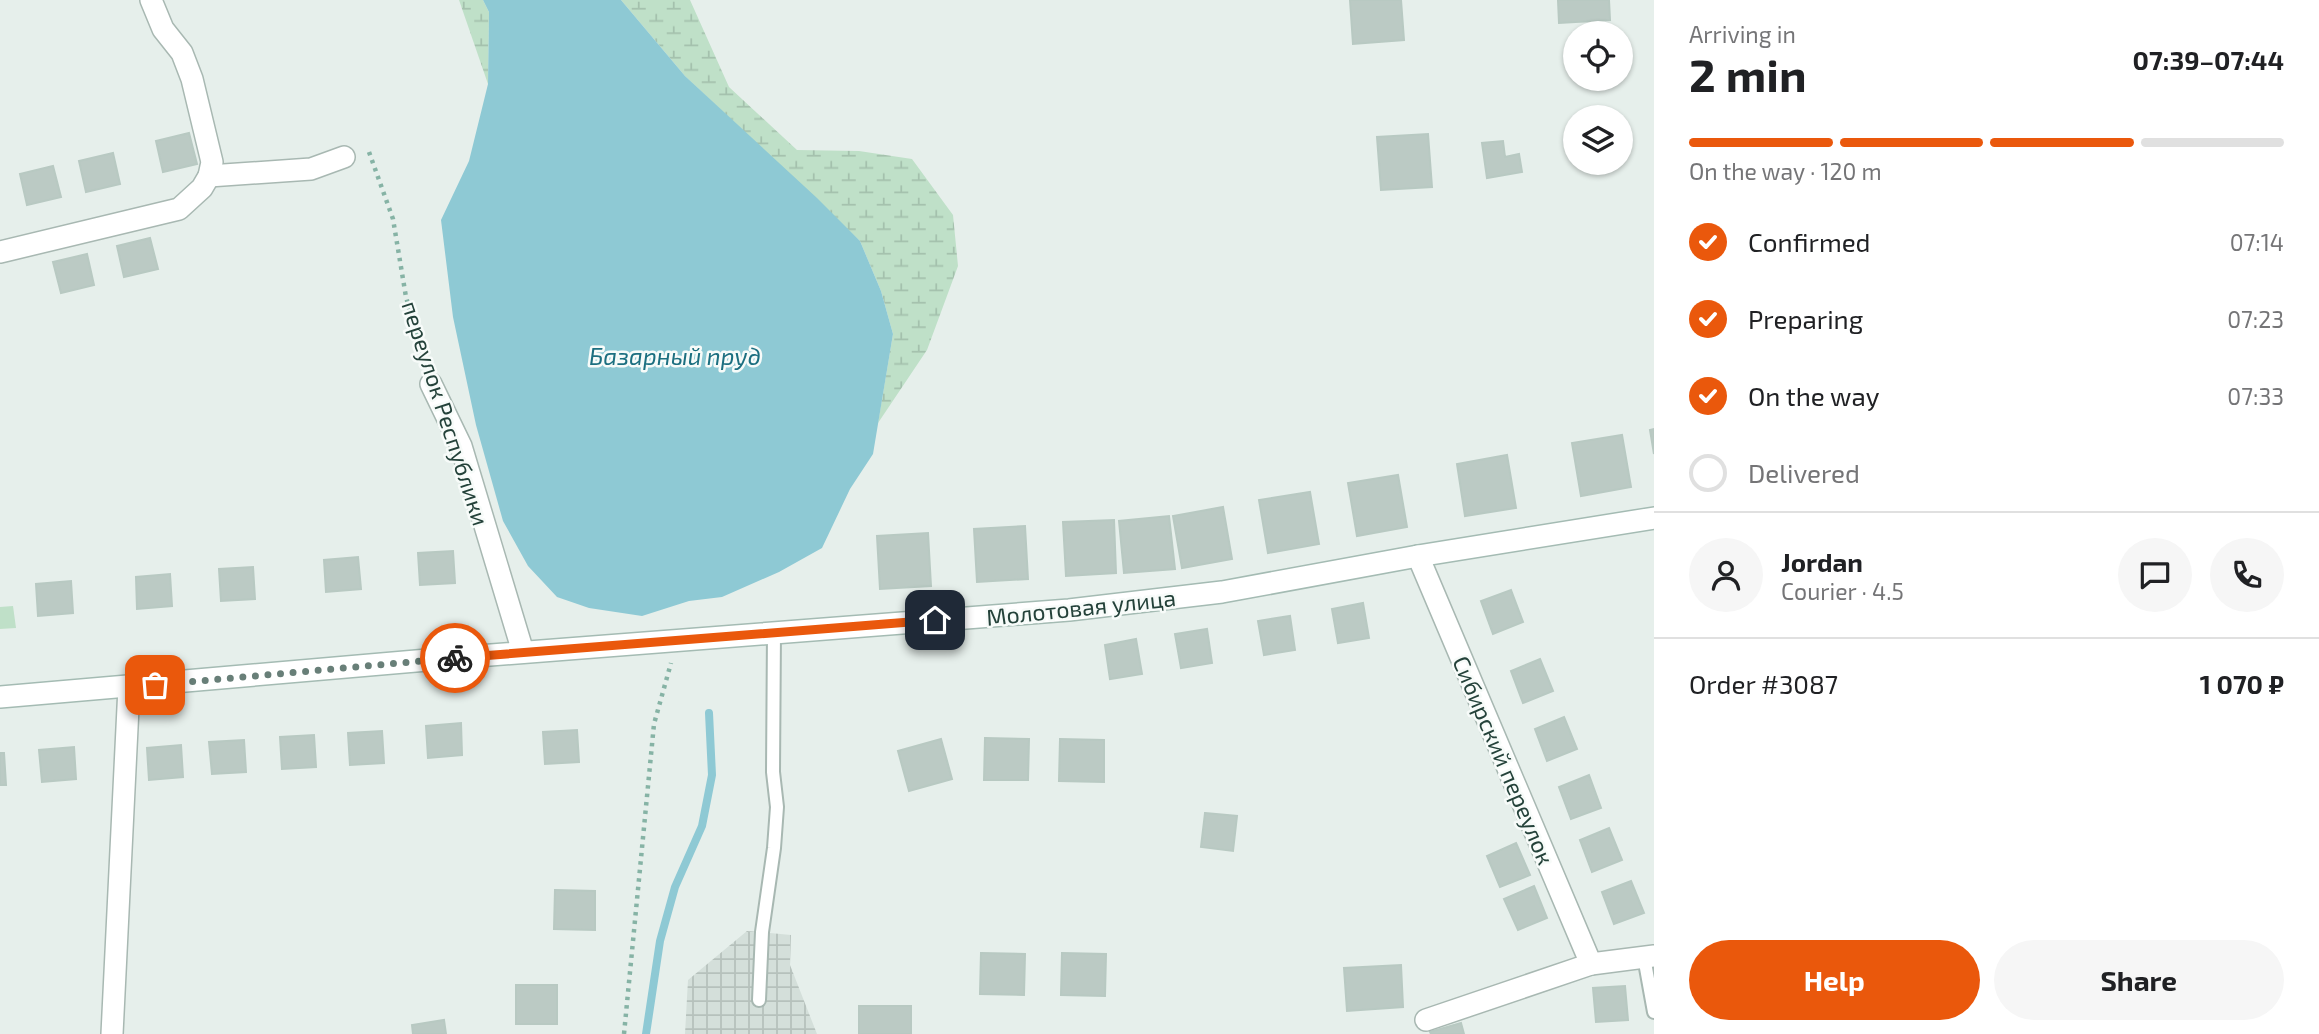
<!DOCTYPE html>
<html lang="en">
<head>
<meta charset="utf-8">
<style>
  body { margin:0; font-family:"Exo 2",sans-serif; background:#f6f6f6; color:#202124; height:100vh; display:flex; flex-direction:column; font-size:26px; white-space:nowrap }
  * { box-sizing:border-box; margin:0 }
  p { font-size:23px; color:#757577 }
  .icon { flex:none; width:38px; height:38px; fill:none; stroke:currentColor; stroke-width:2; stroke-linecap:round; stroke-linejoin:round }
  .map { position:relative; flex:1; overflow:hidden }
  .sheet { display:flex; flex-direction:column; background:#fff; width:665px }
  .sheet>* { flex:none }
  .buttons { position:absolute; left:1563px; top:21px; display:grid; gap:14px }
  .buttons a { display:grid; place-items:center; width:70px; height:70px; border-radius:50%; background:#fff; box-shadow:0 2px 5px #0004; font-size:35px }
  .pin { position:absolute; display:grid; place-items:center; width:60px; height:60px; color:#fff; margin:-30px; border-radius:14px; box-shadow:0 4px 10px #0006 }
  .courier { position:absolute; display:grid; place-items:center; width:70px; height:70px; margin:-35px; border:5px solid #ea580c; border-radius:50%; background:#fff; color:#222; box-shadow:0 2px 9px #0007 }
  .head em { font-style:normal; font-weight:700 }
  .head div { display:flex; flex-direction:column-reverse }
  .head { display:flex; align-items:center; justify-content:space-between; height:119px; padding:0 35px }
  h1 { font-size:46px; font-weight:700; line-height:52px }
  .bar { display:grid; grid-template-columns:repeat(4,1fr); gap:10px 7px; align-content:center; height:84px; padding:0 35px }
  .bar i { height:9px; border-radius:5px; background:#e0e0e0 }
  .bar .selected { background:#ea580c }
  .bar p { grid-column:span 4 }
  .line { display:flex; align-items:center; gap:18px; padding:0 35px; border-top:2px solid #e0e0e0 }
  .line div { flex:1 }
  .round { display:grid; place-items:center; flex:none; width:74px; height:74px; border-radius:37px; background:#f6f6f6 }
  ol { padding:0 35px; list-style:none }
  li { display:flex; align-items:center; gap:21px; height:77px }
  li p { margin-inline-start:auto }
  li .icon { padding:7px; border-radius:50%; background:#ea580c; color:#fff; stroke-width:4 }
  li:last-child { color:#757577 }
  li i { width:38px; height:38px; border:4px solid #e0e0e0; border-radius:50% }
  .primary-button { display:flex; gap:14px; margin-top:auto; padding:14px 35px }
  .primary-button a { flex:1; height:80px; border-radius:42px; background:#ea580c; color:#fff; font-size:28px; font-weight:700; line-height:80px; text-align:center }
  .primary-button a+a { background:#f6f6f6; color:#202124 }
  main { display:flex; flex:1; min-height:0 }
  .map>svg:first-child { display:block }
  .industrial { fill:url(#industrial-grid) }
  .green { fill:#bfe0c8 }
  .wetland { fill:url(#wetland-marsh) }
  .water { fill:#8ec9d4 }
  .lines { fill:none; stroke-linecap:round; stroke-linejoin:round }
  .stream { stroke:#8ec9d4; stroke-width:8 }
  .building { fill:#bbcac4; stroke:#b8c9c2; stroke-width:2 }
  .lane-casing { stroke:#a8b8b2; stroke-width:16 }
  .street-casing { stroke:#a8b8b2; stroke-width:24 }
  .secondary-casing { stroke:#a4bbb3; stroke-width:24 }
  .path { stroke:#86b3a5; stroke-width:4.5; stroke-dasharray:3.5 5; stroke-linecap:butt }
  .lane { stroke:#fff; stroke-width:12 }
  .street { stroke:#fff; stroke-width:21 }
  .secondary { stroke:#fff; stroke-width:21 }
  .done { stroke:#687f78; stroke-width:7; stroke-dasharray:0 12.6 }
  .route { stroke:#ea580c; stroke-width:9 }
  .labels { text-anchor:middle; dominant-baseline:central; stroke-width:5; stroke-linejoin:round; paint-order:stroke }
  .street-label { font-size:23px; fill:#24423a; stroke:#f7fbf9 }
  .water-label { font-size:24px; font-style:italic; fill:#1c6f80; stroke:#f7fbf9 }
</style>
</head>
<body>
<main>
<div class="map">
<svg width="1654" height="1034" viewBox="0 0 1654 1034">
  <defs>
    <pattern id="industrial-grid" width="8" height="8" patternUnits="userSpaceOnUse" patternTransform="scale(1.75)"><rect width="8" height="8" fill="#d4dfda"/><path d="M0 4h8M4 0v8" fill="none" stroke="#b6c1bc"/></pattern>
    <pattern id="wetland-marsh" width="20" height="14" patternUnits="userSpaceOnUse" patternTransform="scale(1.75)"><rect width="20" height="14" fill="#bfe0c8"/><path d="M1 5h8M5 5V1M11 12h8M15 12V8" fill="none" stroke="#a4c1ad"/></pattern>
  </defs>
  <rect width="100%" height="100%" fill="#e6efeb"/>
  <polygon class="industrial" points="747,931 791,935 790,965 817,1034 685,1034 688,980"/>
  <polygon class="green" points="13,606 16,628 0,629 0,607"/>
  <g class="wetland">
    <polygon points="459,0 483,0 489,12 488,84"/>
    <polygon points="621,0 690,0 729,87 797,150 859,151 912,159 953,215 958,266 927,350 878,423 893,334 881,291 860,241 685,76"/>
  </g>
  <polygon class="water" points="483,0 621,0 685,76 817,198 860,241 881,291 893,334 873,454 850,489 822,548 779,572 722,597 689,601 642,616 589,608 557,597 528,566 503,521 476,425 453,317 441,220 469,161 488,84 489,12"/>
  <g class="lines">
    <polyline class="stream" points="646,1034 660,941 675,887 702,826 712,775 709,713"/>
  </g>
  <g class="building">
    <polygon points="1350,0 1401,0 1404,40 1353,44"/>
    <polygon points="1558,0 1609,0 1610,20 1559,23"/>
    <polygon points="189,133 197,164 163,172 156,141"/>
    <polygon points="1428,134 1432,187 1381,190 1377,137"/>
    <polygon points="1503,141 1505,157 1519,154 1522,172 1487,178 1482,143"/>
    <polygon points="113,153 120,184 86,192 79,161"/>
    <polygon points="53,166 61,197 27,205 20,174"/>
    <polygon points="150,238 158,269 124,277 117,246"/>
    <polygon points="87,254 94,285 61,293 53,262"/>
    <polygon points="1654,429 1654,454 1650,430"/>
    <polygon points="1622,435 1631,487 1581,496 1572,443"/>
    <polygon points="1507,455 1516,508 1465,516 1457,464"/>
    <polygon points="1398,475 1407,527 1357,536 1348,483"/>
    <polygon points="1310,492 1319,544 1268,553 1259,500"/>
    <polygon points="1223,507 1232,559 1182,568 1173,516"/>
    <polygon points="1169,516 1175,569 1124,573 1119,521"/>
    <polygon points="1114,520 1116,573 1066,576 1063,522"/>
    <polygon points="1025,526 1028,579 977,582 974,529"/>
    <polygon points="928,533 931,586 880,589 877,536"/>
    <polygon points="453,551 455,583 420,585 418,553"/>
    <polygon points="358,557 361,589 326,592 324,560"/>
    <polygon points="253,567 255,599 221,601 219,569"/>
    <polygon points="170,574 172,606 137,609 136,577"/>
    <polygon points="71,581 73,613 38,616 36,584"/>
    <polygon points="1511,590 1523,622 1493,634 1481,601"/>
    <polygon points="1363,603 1369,638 1338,643 1332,609"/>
    <polygon points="1290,616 1295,650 1264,655 1258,621"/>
    <polygon points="1207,629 1212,663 1181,668 1175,634"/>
    <polygon points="1136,639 1142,674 1110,679 1105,645"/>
    <polygon points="1540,659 1553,691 1523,703 1511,671"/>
    <polygon points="1564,717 1577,749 1547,761 1535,729"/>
    <polygon points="461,723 462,755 428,758 426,726"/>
    <polygon points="577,730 579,762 545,764 543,732"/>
    <polygon points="382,731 384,763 350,765 348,733"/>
    <polygon points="314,735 316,767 282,769 280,737"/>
    <polygon points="985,738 1029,739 1028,780 984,780"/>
    <polygon points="941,739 952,779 909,791 898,751"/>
    <polygon points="1060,739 1104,740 1104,782 1059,781"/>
    <polygon points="244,740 246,772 212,774 209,742"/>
    <polygon points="181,745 183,777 149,780 147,748"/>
    <polygon points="74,747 76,779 42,782 39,750"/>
    <polygon points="0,753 4,753 6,785 0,785"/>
    <polygon points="1589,775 1601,808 1571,819 1559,787"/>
    <polygon points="1205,813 1237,816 1233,851 1201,847"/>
    <polygon points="1609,828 1622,860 1592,872 1580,840"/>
    <polygon points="1516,843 1530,875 1500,887 1487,856"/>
    <polygon points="1631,881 1644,913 1614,924 1602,892"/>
    <polygon points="1534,886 1547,918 1518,930 1504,899"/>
    <polygon points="555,890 595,891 595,930 554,929"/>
    <polygon points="981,953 1025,954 1024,995 980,994"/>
    <polygon points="1062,953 1106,954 1105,996 1061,995"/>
    <polygon points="1401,965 1403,1007 1347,1011 1344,968"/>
    <rect x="516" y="985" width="41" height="39"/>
    <polygon points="1625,986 1628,1020 1596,1022 1593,988"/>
    <rect x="859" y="1006" width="52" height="28"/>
    <polygon points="444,1020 446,1034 413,1034 412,1025"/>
    <polygon points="1461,1023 1464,1034 1431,1034 1430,1032"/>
  </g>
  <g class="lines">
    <defs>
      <g id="lane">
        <polyline points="1644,957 1654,1012"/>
        <polyline points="759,1000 762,932 774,848 777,807 773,772 774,632"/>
      </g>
      <g id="street">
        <polyline points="209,176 311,169 344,157"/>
        <polyline points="0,252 179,209 202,188 209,176 212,162 192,79 182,53 163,29 151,0"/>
        <polyline points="431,384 461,446 523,652"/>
        <polyline points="1418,556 1591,964"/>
        <polyline points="1426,1020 1591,964 1654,956"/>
        <polyline points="112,1034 129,687"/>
      </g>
      <polyline id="secondary" points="0,697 439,659 1069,610 1222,592 1418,556 1654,518"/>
    </defs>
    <use href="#lane" class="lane-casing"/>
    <use href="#street" class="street-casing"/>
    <use href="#secondary" class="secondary-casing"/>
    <g class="path">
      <polyline points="369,152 393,219 406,297 425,363"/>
      <polyline points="624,1034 654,724 671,663"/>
    </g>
    <use href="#lane" class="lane"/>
    <use href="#street" class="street"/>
    <use href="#secondary" class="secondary"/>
  </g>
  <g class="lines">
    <polyline class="done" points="155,685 455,658"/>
    <polyline class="route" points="455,658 935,620"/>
  </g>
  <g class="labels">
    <g class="street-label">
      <text transform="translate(446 413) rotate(72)">переулок Республики</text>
      <text transform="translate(1081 607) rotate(-6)">Молотовая улица</text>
      <text transform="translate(1504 760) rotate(67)">Сибирский переулок</text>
    </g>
    <g class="water-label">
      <text x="675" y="355">Базарный пруд</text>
    </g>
  </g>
</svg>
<div class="buttons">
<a><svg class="icon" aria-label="locate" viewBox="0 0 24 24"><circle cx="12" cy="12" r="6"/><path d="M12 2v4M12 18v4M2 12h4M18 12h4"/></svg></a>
<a><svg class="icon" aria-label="layers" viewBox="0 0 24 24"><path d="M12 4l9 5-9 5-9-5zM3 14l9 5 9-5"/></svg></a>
</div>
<div class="pin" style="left:155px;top:685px;background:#ea580c"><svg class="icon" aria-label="bag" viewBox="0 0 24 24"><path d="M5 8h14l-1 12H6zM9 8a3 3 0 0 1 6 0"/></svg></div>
<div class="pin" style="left:935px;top:620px;background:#1f2937"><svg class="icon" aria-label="home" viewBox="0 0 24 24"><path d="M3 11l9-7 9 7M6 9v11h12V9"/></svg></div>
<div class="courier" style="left:455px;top:658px"><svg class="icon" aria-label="bike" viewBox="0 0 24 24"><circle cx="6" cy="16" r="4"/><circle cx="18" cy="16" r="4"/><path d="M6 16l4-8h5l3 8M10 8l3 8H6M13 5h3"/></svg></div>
</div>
<section class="sheet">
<div class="head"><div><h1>2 min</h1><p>Arriving in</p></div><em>07:39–07:44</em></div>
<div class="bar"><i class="selected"></i><i class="selected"></i><i class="selected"></i><i></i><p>On the way · 120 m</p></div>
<ol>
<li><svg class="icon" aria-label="check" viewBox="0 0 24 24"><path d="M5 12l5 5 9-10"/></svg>Confirmed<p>07:14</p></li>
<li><svg class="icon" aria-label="check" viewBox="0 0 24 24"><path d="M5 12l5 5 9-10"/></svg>Preparing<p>07:23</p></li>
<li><svg class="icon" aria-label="check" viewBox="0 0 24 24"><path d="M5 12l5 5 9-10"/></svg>On the way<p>07:33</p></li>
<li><i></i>Delivered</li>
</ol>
<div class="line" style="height:126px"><a class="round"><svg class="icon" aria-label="person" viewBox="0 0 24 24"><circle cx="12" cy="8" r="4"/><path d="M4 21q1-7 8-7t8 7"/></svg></a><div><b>Jordan</b><p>Courier · 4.5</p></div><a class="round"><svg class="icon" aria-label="chat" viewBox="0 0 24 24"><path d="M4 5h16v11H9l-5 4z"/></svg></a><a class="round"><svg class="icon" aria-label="phone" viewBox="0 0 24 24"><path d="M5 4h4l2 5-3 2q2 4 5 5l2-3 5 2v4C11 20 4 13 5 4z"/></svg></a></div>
<div class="line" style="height:91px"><div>Order #3087</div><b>1 070 ₽</b></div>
<div class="primary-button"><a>Help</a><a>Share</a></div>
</section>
</main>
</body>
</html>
